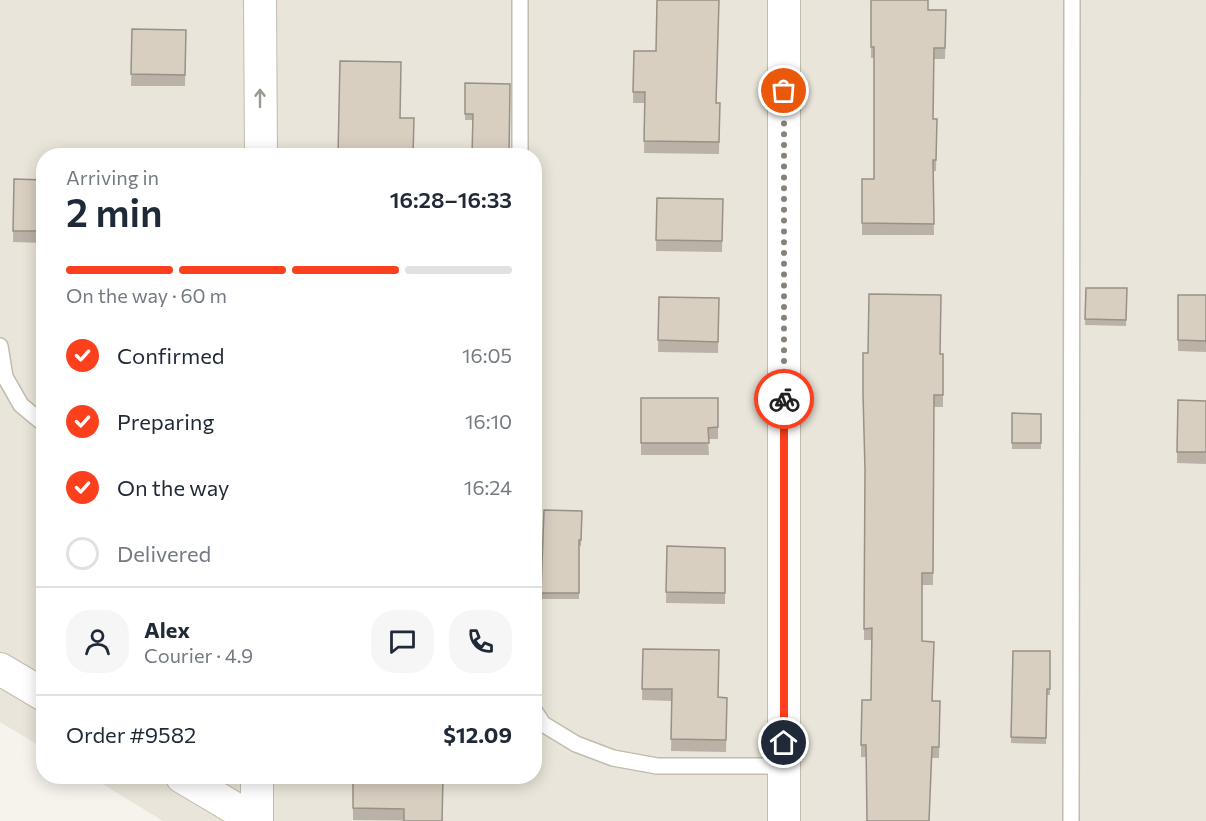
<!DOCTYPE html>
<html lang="en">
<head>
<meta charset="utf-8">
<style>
  body { margin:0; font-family:Commissioner,sans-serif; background:#f6f6f7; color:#1f2937; height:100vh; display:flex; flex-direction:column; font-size:22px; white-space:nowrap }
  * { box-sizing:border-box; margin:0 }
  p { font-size:20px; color:#747a83 }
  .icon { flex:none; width:33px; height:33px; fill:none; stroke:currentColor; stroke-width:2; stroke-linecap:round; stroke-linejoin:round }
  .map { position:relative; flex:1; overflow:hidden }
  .sheet { position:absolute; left:36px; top:148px; width:506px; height:636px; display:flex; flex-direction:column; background:#fff; border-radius:24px; box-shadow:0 3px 15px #0003 }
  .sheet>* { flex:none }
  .pin { position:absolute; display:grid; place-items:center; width:51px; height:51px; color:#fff; margin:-26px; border:3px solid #fff; border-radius:50%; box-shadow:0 2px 6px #0007 }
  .courier { position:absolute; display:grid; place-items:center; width:60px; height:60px; margin:-30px; border:4px solid #fc3f1d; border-radius:50%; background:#fff; color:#222; box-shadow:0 2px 8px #0007 }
  .headline em { font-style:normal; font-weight:600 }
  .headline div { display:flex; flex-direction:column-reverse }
  .headline { display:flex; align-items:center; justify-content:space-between; height:102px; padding:0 30px }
  h1 { font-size:39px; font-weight:600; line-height:45px }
  .bar { display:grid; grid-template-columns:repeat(4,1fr); gap:9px 6px; align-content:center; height:72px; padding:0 30px }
  .bar i { height:8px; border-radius:4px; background:#e0e1e3 }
  .bar .selected { background:#fc3f1d }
  .bar p { grid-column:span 4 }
  .line { display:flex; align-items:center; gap:15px; padding:0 30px; border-top:2px solid #e0e1e3 }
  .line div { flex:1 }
  .round { display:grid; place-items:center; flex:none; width:63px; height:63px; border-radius:24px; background:#f6f6f7 }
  ol { padding:0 30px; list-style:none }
  li { display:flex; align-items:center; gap:18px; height:66px }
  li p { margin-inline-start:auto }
  li .icon { padding:6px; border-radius:50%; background:#fc3f1d; color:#fff; stroke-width:4 }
  li:last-child { color:#747a83 }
  li i { width:33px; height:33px; border:3px solid #e0e1e3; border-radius:50% }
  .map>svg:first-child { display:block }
  .residential { fill:#eae5da }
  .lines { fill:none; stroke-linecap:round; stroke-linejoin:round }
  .lane-casing { stroke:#c2bbae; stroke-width:18 }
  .street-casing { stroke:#c2bbae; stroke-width:34 }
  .lane { stroke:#fff; stroke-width:15 }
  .street { stroke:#fff; stroke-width:32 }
  .wall { fill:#bab2a6 }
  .building { fill:#d8cfc1; stroke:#979187; stroke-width:1.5 }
  .oneway { stroke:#9c9892 }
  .done { stroke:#878178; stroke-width:6; stroke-dasharray:0 10.8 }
  .route { stroke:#fc3f1d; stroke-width:8 }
</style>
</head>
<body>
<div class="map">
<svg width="1206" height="821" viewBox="0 0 1206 821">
  <rect width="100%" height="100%" fill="#f6f3ec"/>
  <polygon class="residential" points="0,0 1206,0 1206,821 163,821 91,777 534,777 534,156 44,156 43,748 0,722"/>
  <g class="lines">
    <defs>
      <g id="lane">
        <polyline points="520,0 520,156"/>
        <polyline points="0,346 5,377 21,405 44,424"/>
        <polyline points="534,710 543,724 576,744 613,758 657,766 784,766"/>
        <polyline points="1071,821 1072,0"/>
      </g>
      <g id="street">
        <polyline points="260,0 261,156"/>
        <polyline points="784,0 784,821"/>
        <polyline points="0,669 44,695"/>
        <polyline points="182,777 256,821"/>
        <polyline points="257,821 257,777"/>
      </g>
    </defs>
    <use href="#lane" class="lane-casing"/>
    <use href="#street" class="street-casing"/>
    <use href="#lane" class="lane"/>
    <use href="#street" class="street"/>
  </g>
  <g class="wall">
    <polygon points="871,0 928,10 946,10 945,59 934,59 933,119 937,119 936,171 933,171 934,235 862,235 862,179 874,179 874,58 871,58"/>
    <polygon points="132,29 186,30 185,86 131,86"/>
    <polygon points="634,51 717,103 720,103 719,154 644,153 645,103 633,103"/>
    <polygon points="465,83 509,156 473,120 465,120"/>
    <polygon points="14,179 44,180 44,243 13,242"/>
    <polygon points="657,198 723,199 722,252 656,251"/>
    <polygon points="1086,288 1127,288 1126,326 1085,325"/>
    <polygon points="1178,295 1206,295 1206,352 1178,351"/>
    <polygon points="659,297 719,298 718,353 658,352"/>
    <polygon points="868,353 943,354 943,407 934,407 933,585 922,585 922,641 933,701 940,701 939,758 861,757 861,745 871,700 872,640 864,640 865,479"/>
    <polygon points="641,398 718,398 718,439 708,439 709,455 641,455"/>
    <polygon points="1178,400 1206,401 1206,464 1177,463"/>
    <polygon points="1012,413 1041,414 1041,449 1012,449"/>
    <polygon points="544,510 582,511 581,546 579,546 579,599 541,599"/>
    <polygon points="667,546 725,548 725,604 666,603"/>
    <polygon points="643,649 718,697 727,698 726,752 671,751 672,701 642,700"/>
    <polygon points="1013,651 1050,651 1050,695 1047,695 1046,744 1011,743"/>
    <polygon points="353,777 442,821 353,820"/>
  </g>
  <g class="building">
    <polygon points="657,0 719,0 716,103 720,103 719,142 644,141 645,92 633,92 634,51 656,51"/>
    <polygon points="871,0 928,0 928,10 946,10 945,48 934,48 933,119 937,119 936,160 933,160 934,224 862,223 862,179 874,179 874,47 871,47"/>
    <polygon points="132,29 186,30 185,75 131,74"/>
    <polygon points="340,61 401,62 400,118 414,118 413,156 338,156"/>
    <polygon points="465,83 510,84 509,156 472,156 473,114 465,114"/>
    <polygon points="14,179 44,180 44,231 13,231"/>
    <polygon points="657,198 723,199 722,241 656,240"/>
    <polygon points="1086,288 1127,288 1126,320 1085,319"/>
    <polygon points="869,294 941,295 940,354 943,354 943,395 934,395 933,573 922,573 922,641 934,642 932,701 940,701 939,747 932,747 929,821 867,821 866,745 861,745 862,700 871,700 872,628 864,629 865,470 863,394 863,353 868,353"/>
    <polygon points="1178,295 1206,295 1206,341 1178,340"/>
    <polygon points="659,297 719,298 718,342 658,340"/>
    <polygon points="641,398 718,398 718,427 708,428 709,443 641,443"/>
    <polygon points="1178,400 1206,401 1206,452 1177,452"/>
    <polygon points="1012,413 1041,414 1041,443 1012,443"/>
    <polygon points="544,510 582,511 581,540 579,540 579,593 541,593"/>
    <polygon points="667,546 725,548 725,593 666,592"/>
    <polygon points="643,649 719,650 718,697 727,698 726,740 671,739 672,689 642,689"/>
    <polygon points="1013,651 1050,651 1050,689 1047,689 1046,738 1011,737"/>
    <polygon points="353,777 443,777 442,821 404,821 404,809 353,808"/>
  </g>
  <defs><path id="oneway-shaft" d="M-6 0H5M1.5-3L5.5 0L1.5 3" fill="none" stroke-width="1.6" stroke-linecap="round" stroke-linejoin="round" transform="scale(1.5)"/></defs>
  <use class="oneway" href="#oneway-shaft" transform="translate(260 98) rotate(-90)"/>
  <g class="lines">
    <polyline class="done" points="784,91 784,399"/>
    <polyline class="route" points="784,399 784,743"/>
  </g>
</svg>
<div class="pin" style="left:784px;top:91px;background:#ea580c"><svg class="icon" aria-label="bag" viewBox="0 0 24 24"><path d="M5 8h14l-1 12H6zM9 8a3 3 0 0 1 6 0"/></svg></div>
<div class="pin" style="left:784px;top:743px;background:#1f2937"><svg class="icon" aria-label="home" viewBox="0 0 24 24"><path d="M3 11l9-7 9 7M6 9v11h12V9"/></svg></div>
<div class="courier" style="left:784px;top:399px"><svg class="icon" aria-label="bike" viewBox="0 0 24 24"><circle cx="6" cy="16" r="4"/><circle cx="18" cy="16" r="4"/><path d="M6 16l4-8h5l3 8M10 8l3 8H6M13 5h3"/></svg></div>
<section class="sheet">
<div class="headline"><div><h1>2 min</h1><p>Arriving in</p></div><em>16:28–16:33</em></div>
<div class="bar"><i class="selected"></i><i class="selected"></i><i class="selected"></i><i></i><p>On the way · 60 m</p></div>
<ol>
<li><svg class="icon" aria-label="check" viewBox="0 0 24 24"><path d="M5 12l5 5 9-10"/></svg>Confirmed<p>16:05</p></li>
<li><svg class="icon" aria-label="check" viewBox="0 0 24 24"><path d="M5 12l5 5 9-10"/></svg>Preparing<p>16:10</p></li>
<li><svg class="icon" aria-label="check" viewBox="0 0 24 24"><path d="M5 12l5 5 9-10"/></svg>On the way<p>16:24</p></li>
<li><i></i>Delivered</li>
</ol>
<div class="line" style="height:108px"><a class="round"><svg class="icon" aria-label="person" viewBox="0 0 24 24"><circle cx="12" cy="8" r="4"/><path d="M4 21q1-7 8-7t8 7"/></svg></a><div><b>Alex</b><p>Courier · 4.9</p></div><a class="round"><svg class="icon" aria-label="chat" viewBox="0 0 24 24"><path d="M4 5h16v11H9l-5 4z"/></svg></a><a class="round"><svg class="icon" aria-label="phone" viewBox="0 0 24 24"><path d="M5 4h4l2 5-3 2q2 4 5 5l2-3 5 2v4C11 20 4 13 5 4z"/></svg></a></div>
<div class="line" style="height:78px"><div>Order #9582</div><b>$12.09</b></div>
</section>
</div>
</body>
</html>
